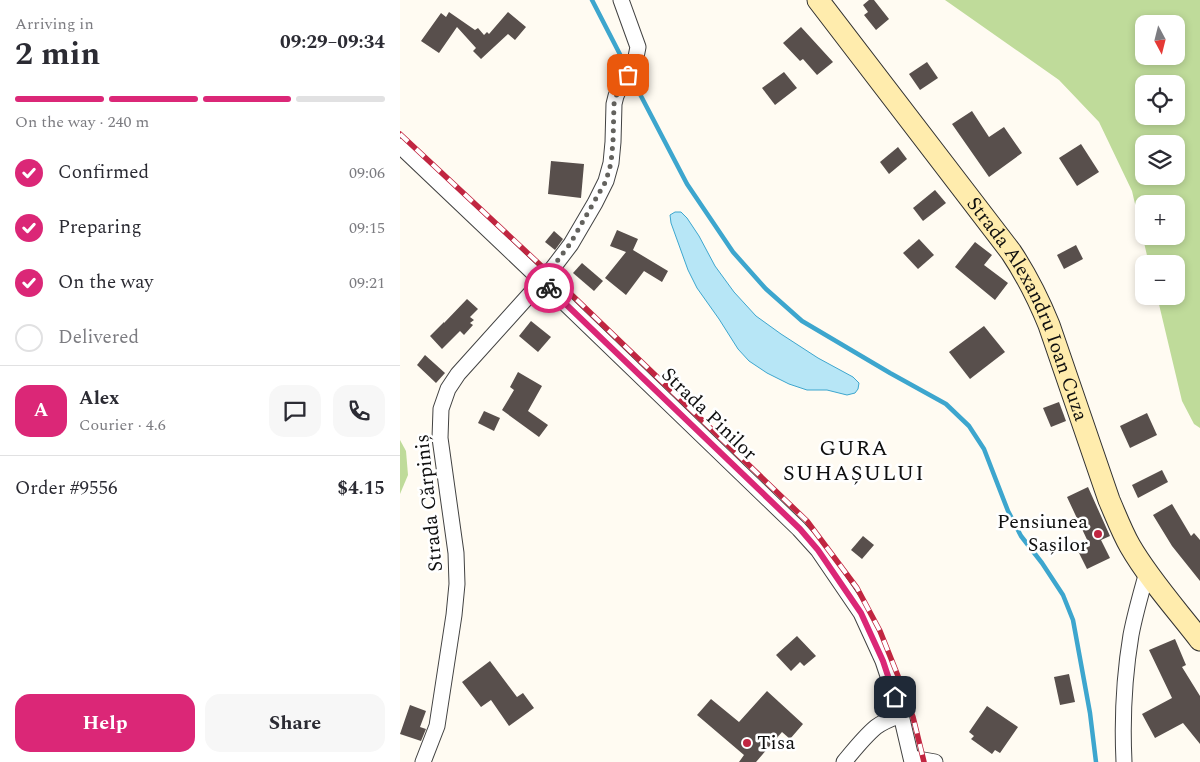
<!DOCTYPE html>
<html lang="en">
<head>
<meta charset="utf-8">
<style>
  body { margin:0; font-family:Spectral,serif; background:#f7f7f7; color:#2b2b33; height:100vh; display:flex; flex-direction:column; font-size:19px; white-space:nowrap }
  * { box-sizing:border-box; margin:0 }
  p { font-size:16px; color:#7c7c81 }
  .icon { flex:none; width:28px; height:28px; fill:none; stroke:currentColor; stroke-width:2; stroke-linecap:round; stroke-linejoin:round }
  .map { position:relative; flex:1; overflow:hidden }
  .details { display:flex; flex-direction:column; background:#fff; width:400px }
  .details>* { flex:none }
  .needle { width:32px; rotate:173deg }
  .tools { position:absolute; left:735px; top:15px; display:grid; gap:10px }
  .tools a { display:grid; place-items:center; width:50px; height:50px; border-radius:10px; background:#fff; box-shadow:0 2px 8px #0003; font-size:25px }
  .pin { position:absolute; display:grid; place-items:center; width:42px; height:42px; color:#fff; margin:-21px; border-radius:10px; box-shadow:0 2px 8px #0006 }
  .courier { position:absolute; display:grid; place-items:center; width:50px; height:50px; margin:-25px; border:4px solid #db2777; border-radius:50%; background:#fff; color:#222; box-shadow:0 1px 6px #0007 }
  .overview em { font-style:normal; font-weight:700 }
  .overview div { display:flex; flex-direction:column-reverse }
  .overview { display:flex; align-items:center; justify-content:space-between; height:85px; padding:0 15px }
  h1 { font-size:32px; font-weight:700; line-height:38px }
  .bar { display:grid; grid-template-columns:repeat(4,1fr); gap:8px 5px; align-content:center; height:60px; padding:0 15px }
  .bar i { height:6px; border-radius:4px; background:#e1e1e2 }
  .bar .on { background:#db2777 }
  .bar p { grid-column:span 4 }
  .line { display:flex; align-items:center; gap:12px; padding:0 15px; border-top:1px solid #e1e1e2 }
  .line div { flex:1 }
  .round { display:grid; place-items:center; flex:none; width:52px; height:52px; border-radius:15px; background:#f7f7f7 }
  ol { padding:0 15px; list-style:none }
  li { display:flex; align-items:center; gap:15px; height:55px }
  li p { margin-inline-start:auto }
  li .icon { padding:5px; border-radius:50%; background:#db2777; color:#fff; stroke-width:4 }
  li:last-child { color:#7c7c81 }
  li i { width:28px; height:28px; border:2px solid #e1e1e2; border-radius:50% }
  .action { display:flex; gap:10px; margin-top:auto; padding:10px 15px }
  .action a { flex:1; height:58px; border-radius:15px; background:#db2777; color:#fff; font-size:20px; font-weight:700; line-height:58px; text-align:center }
  .action a+a { background:#f7f7f7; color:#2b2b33 }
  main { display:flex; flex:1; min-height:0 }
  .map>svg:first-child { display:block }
  .forest { fill:#bfdb9a; fill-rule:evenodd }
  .water { fill:#b7e6f6; stroke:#3da6ce }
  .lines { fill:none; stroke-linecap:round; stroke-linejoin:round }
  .stream { stroke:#3da6ce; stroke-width:4.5 }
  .building { fill:#584f4c }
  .street-casing { stroke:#424242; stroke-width:17 }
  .secondary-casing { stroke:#313131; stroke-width:23 }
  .street { stroke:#fff; stroke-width:15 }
  .secondary { stroke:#ffecad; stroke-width:21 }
  .rail-casing { stroke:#c12641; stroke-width:5.5 }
  .rail { stroke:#fff; stroke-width:4; stroke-dasharray:11; stroke-linecap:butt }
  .done { stroke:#63625e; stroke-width:5; stroke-dasharray:0 9 }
  .route { stroke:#db2777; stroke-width:6 }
  .poi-dot { fill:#c12641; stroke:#fff; stroke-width:2 }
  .labels { text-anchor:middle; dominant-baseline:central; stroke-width:5; stroke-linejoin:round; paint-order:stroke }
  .street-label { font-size:20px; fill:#0f0f0f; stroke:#fff }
  .poi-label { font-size:20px; fill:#0f0f0f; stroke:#fff; text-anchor:end }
  .quarter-label { font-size:22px; letter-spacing:1px; fill:#0f0f0f; stroke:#fff }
</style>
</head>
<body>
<main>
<section class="details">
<div class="overview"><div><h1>2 min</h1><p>Arriving in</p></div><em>09:29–09:34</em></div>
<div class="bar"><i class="on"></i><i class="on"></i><i class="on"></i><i></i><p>On the way · 240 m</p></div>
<ol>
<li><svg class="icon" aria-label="check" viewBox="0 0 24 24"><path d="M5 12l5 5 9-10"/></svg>Confirmed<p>09:06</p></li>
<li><svg class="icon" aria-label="check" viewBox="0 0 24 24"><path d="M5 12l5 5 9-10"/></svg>Preparing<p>09:15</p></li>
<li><svg class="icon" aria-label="check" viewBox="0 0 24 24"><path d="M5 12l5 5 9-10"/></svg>On the way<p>09:21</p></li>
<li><i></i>Delivered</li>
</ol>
<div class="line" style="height:90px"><b class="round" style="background:#db2777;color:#fff">A</b><div><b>Alex</b><p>Courier · 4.6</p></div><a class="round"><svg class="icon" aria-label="chat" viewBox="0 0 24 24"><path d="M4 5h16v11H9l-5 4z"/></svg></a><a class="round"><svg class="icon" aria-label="phone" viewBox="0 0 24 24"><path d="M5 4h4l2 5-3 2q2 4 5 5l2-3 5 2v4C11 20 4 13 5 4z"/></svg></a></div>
<div class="line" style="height:65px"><div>Order #9556</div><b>$4.15</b></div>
<div class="action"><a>Help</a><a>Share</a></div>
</section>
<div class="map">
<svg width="800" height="762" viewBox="0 0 800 762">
  <rect width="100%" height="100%" fill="#fffbf2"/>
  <g class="forest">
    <path d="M545,0H800V428L794,424L782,401L757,296H776V264H749L732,191L699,122L659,80ZM744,24H776V56H744ZM744,84H776V116H744ZM744,144H776V176H744ZM744,204H776V236H744Z"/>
    <polygon points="0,440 6,451 8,475 0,494"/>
  </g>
  <polygon class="water" points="275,212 281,212 287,218 299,236 315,266 334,292 356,316 381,334 418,358 453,377 459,383 458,389 455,393 447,395 427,390 407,390 389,384 367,373 349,361 338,349 319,319 297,288 288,270 271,223 270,215"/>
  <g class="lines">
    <g class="stream">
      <polyline points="192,0 227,68"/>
      <polyline points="230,75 287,184 333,252 366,289 402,321 490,373 546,404 569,426 584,449 608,511 621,536 642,563 663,595 673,620 690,713 696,762"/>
    </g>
  </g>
  <g class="building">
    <polygon points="469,0 474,0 489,19 476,30 464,15 468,12 463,5"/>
    <polygon points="49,12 75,30 78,28 84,35 87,32 89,34 108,12 126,27 115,40 108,34 81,59 73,51 76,48 57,27 39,53 21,41 41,13 46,17"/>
    <polygon points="401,27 433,62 417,75 403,59 400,61 383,43"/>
    <polygon points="527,62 538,78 520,90 509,74"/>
    <polygon points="384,72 397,88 375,105 362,88"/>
    <polygon points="572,111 589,137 604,127 622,153 589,177 552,124"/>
    <polygon points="681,144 699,172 677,186 659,158"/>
    <polygon points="498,147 507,159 489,174 480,162"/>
    <polygon points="151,161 184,164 181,198 148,194"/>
    <polygon points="535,190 546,203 523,221 513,208"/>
    <polygon points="217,230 238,239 233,250 268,271 262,282 244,271 226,295 205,278 226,252 210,246"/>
    <polygon points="154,231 163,239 155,250 145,242"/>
    <polygon points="519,239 534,255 518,269 503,253"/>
    <polygon points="575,242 592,255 584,265 608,283 595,300 555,267"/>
    <polygon points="676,245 683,259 664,269 657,255"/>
    <polygon points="182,263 203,281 194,291 173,273"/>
    <polygon points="67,299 78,309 70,317 74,320 70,323 73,325 64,335 60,331 42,349 30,336 44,322 44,323"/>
    <polygon points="131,321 151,337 138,352 119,336"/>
    <polygon points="584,326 605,352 570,379 549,352"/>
    <polygon points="25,355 45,373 36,383 17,365"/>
    <polygon points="118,372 142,386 128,411 148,425 139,437 102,410 114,390 110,387"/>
    <polygon points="659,402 666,421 651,427 643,408"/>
    <polygon points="84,411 100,418 94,431 78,423"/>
    <polygon points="747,413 757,435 730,448 720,426"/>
    <polygon points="762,470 768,482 738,498 732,485"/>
    <polygon points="688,487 710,536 701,540 710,558 687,569 678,551 690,546 667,497"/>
    <polygon points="772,504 791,536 794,533 800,540 800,581 772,546 753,515"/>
    <polygon points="463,536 474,545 462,559 451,550"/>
    <polygon points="397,636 416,656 404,666 400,662 391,671 376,655"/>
    <polygon points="775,639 786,665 782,667 800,696 800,744 783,723 755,738 742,714 772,698 749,650"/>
    <polygon points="90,661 117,697 123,693 134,708 109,726 91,700 81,707 62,682"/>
    <polygon points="669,674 675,702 660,705 654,677"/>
    <polygon points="367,691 403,724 390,739 382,732 356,762 339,762 344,755 297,715 311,699 339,722"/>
    <polygon points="10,705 26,711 20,727 26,729 21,741 0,734"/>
    <polygon points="587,706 618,727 600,753 595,750 592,754 571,739 574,736 569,732"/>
  </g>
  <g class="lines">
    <defs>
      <g id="street">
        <polyline points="0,146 142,281 399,529 418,550 461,613 483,661 501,715 512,762"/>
        <polyline points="512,758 535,762"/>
        <polyline points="23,762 37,726 54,615 57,584 56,553 40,438 41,409 48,389 58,374 149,273 171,244 195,203 206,181 211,163 213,142 214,104 216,96 220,87 235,62 238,47 221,0"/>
        <path d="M444,762C454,750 464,737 476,727C484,721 493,718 501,715"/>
        <path d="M724,762C722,720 724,677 731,635C735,614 741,593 747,572"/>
      </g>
      <g id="secondary">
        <path id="s1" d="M418,0L611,252C627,276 638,298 649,325L709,500C716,516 722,532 730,546C749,579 777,610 800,640"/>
      </g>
    </defs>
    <use href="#street" class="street-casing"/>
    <use href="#secondary" class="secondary-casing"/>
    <use href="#street" class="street"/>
    <use href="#secondary" class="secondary"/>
    <defs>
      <polyline id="rail" points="0,134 149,273 407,521 457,588 480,631 498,676 513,717 524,762"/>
    </defs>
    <use href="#rail" class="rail-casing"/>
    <use href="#rail" class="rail"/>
  </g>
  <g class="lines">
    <polyline class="done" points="149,288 142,281 170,244 206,181 211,163 213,142 214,104 216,96 228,75"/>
    <polyline class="route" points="149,288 400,529 418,550 461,613 483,661 495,697"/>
  </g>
  <g class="poi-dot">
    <circle cx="698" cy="534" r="5"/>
    <circle cx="347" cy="743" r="5"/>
  </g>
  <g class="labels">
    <g class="street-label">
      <text stroke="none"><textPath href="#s1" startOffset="376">Strada Alexandru Ioan Cuza</textPath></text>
      <text transform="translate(309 414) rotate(44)">Strada Pinilor</text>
      <text transform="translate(29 503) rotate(-96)">Strada Cărpiniș</text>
    </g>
    <g class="poi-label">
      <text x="688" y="522">Pensiunea<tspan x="688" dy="23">Sașilor</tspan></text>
      <text x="357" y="743" text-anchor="start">Tisa</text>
    </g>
    <g class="quarter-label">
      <text x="454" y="448">GURA<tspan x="454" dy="25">SUHAȘULUI</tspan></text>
    </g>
  </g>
</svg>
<div class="tools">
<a><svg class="needle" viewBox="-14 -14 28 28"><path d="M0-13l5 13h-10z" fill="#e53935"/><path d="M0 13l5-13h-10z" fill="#7c7c81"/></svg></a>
<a><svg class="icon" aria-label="locate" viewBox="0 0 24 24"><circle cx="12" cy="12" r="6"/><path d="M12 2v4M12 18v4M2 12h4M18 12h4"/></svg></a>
<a><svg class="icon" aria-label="layers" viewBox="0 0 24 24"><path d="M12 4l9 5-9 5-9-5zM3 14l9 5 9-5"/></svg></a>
<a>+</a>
<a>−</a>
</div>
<div class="pin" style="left:228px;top:75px;background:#ea580c"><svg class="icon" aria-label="bag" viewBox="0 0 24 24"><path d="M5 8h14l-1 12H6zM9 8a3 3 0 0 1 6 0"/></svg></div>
<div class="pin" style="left:495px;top:697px;background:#1f2937"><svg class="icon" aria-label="home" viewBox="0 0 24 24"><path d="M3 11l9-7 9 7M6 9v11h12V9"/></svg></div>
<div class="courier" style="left:149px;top:288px"><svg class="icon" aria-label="bike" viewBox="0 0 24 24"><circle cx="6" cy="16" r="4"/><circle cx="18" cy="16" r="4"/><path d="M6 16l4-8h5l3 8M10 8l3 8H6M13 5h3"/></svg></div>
</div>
</main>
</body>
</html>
